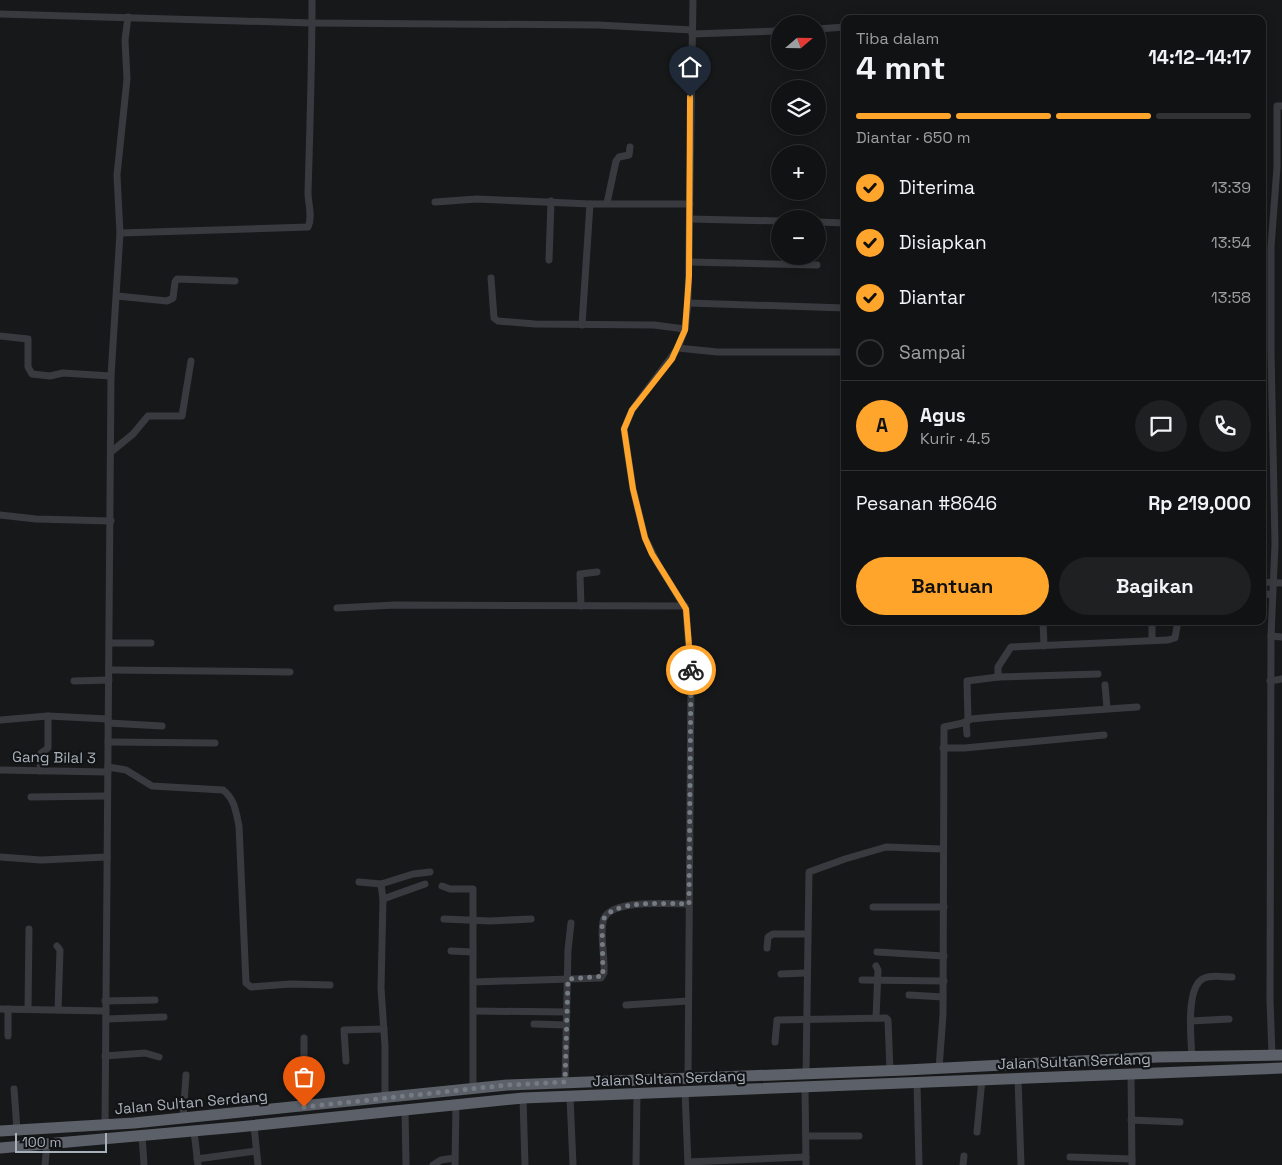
<!DOCTYPE html>
<html lang="id">
<head>
<meta charset="utf-8">
<style>
  body { margin:0; font-family:"Space Grotesk",sans-serif; background:#1e2022; color:#f1f3f6; height:100vh; display:flex; flex-direction:column; font-size:19px; white-space:nowrap }
  * { box-sizing:border-box; margin:0 }
  p { font-size:16px; color:#9c9ea0 }
  .icon { flex:none; width:28px; height:28px; fill:none; stroke:currentColor; stroke-width:2; stroke-linecap:round; stroke-linejoin:round }
  .map { position:relative; flex:1; overflow:hidden }
  .panel { position:absolute; left:841px; top:15px; width:425px; height:610px; display:flex; flex-direction:column; background:#111214; border-radius:10px; box-shadow:0 2px 12px #0003,0 0 0 1px #303234 }
  .panel>* { flex:none }
  .needle { width:32px; rotate:70deg }
  .fabs { position:absolute; left:771px; top:15px; display:grid; gap:10px }
  .fabs a { display:grid; place-items:center; width:55px; height:55px; border-radius:50%; background:#111214; box-shadow:0 2px 12px #0003,0 0 0 1px #303234; font-size:25px }
  .scale { position:absolute; left:15px; bottom:12px; width:92px; box-sizing:border-box; padding-left:5px; border:2px solid #a8b0bb; border-top:0; font-size:14px; line-height:18px; white-space:nowrap; color:#a8b0bb; -webkit-text-stroke:4px #121315; paint-order:stroke }
  .pin { position:absolute; display:grid; place-items:center; width:42px; height:42px; color:#fff; margin:-51px -21px; border-radius:50% 50% 50% 0; rotate:-45deg; box-shadow:0 0 5px #0007 }
  .pin .icon { rotate:45deg }
  .courier { position:absolute; display:grid; place-items:center; width:50px; height:50px; margin:-25px; border:4px solid #ffa52b; border-radius:50%; background:#fff; color:#222; box-shadow:0 1px 6px #0007 }
  .summary em { font-style:normal; font-weight:800 }
  .summary div { display:flex; flex-direction:column-reverse }
  .summary { display:flex; align-items:center; justify-content:space-between; height:85px; padding:0 15px }
  h1 { font-size:32px; font-weight:800; line-height:38px }
  .bar { display:grid; grid-template-columns:repeat(4,1fr); gap:8px 5px; align-content:center; height:60px; padding:0 15px }
  .bar i { height:6px; border-radius:4px; background:#303234 }
  .bar .current { background:#ffa52b }
  .bar p { grid-column:span 4 }
  .line { display:flex; align-items:center; gap:12px; padding:0 15px; border-top:1px solid #303234 }
  .line div { flex:1 }
  .round { display:grid; place-items:center; flex:none; width:52px; height:52px; border-radius:26px; background:#1e2022 }
  ol { padding:0 15px; list-style:none }
  li { display:flex; align-items:center; gap:15px; height:55px }
  li p { margin-inline-start:auto }
  li .icon { padding:5px; border-radius:50%; background:#ffa52b; color:#111; stroke-width:4 }
  li:last-child { color:#9c9ea0 }
  li i { width:28px; height:28px; border:2px solid #303234; border-radius:50% }
  .button { display:flex; gap:10px; margin-top:auto; padding:10px 15px }
  .button a { flex:1; height:58px; border-radius:30px; background:#ffa52b; color:#111; font-size:20px; font-weight:800; line-height:58px; text-align:center }
  .button a+a { background:#1e2022; color:#f1f3f6 }
  .map>svg:first-child { display:block }
  .lines { fill:none; stroke-linecap:round; stroke-linejoin:round }
  .minor { stroke:#383a3f; stroke-width:7 }
  .trunk { stroke:#5c6068; stroke-width:11 }
  .done { stroke:#757b83; stroke-width:5; stroke-dasharray:0 9 }
  .route { stroke:#ffa52b; stroke-width:6 }
  .labels { text-anchor:middle; dominant-baseline:central; stroke-width:4.5; stroke-linejoin:round; paint-order:stroke }
  .street-label { font-size:15px; fill:#a8b0bb; stroke:#121315 }
</style>
</head>
<body>
<div class="map">
<svg width="1282" height="1165" viewBox="0 0 1282 1165">
  <rect width="100%" height="100%" fill="#17181a"/>
  <g class="lines">
    <g class="minor">
      <polyline points="0,14 312,23 598,25 692,30"/>
      <polyline points="818,29 845,27"/>
      <polyline points="692,34 780,31"/>
      <polyline points="435,202 477,199 590,204 690,204"/>
      <polyline points="607,203 616,161 619,157 629,155 630,147"/>
      <polyline points="690,219 780,221"/>
      <polyline points="818,222 845,223"/>
      <path d="M120,233L308,227C313,217 308,203 308,193C310,128 312,64 312,0"/>
      <polyline points="549,260 551,201"/>
      <polyline points="689,262 817,265"/>
      <polyline points="491,278 494,318 498,321 535,324 654,325 685,329"/>
      <polyline points="117,296 167,301 173,298 175,282 177,279 235,281"/>
      <polyline points="688,303 845,308"/>
      <polyline points="582,325 590,204"/>
      <polyline points="0,336 28,339 28,367 32,374 50,376 63,373 111,376"/>
      <polyline points="678,348 717,352 845,352"/>
      <polyline points="111,452 133,434 148,416 182,416 191,361"/>
      <polyline points="0,515 36,519 111,521"/>
      <polyline points="1262,582 1282,583"/>
      <polyline points="1262,593 1272,595"/>
      <polyline points="581,606 580,574 597,572"/>
      <polyline points="337,608 395,605 685,606"/>
      <polyline points="1043,621 1044,646"/>
      <polyline points="1271,636 1282,637"/>
      <polyline points="1152,640 1152,621"/>
      <polyline points="109,643 151,643"/>
      <polyline points="109,670 290,672"/>
      <polyline points="998,677 998,667 1011,647 1168,640 1175,638 1178,621"/>
      <polyline points="74,681 109,680"/>
      <polyline points="1270,681 1282,679"/>
      <polyline points="1105,685 1107,708"/>
      <polyline points="0,720 48,716 108,719"/>
      <polyline points="968,720 967,681 998,677 1098,674"/>
      <polyline points="966,722 967,734"/>
      <polyline points="108,723 162,726"/>
      <polyline points="108,742 215,743"/>
      <polyline points="943,748 964,748 1104,735"/>
      <path d="M108,767L126,770L152,786L223,790C235,799 236,813 239,826L246,983L251,987L290,984L330,985"/>
      <polyline points="0,770 108,772"/>
      <polyline points="40,771 41,753 48,748 48,716"/>
      <polyline points="31,797 107,796"/>
      <polyline points="0,857 41,860 107,857"/>
      <polyline points="359,882 381,884 383,899 381,988 385,1046 385,1099"/>
      <polyline points="381,884 413,874 430,872"/>
      <polyline points="442,886 450,889 473,889 473,1089"/>
      <polyline points="383,899 425,884"/>
      <polyline points="873,907 944,907"/>
      <polyline points="444,919 490,921 531,919"/>
      <polyline points="57,946 60,950 58,1010"/>
      <polyline points="767,948 768,937 773,934 807,934"/>
      <polyline points="451,951 473,952"/>
      <polyline points="877,952 944,956"/>
      <polyline points="781,974 806,973"/>
      <polyline points="862,980 944,981"/>
      <path d="M473,982L601,978L604,973C605,956 600,938 603,922C606,898 671,904 689,904"/>
      <polyline points="909,995 943,997"/>
      <polyline points="105,1001 155,1000"/>
      <polyline points="626,1005 688,1001"/>
      <polyline points="0,1009 106,1011"/>
      <polyline points="28,1009 29,929"/>
      <polyline points="473,1011 567,1012"/>
      <polyline points="876,1018 878,970 876,966"/>
      <polyline points="106,1019 164,1017"/>
      <polyline points="1191,1021 1229,1019"/>
      <polyline points="534,1024 566,1025"/>
      <polyline points="8,1036 8,1009"/>
      <polyline points="304,1038 304,1107"/>
      <polyline points="775,1042 777,1020 886,1018 888,1020 890,1071"/>
      <polyline points="1272,1055 1270,1000 1271,636 1275,544 1271,351 1271,247 1277,167 1277,106 1282,106"/>
      <polyline points="105,1056 145,1053 159,1057"/>
      <path d="M1192,1057C1191,1039 1186,992 1201,980C1208,974 1223,977 1232,977"/>
      <polyline points="346,1061 344,1030 384,1029"/>
      <polyline points="939,1068 943,1015 944,727 963,723 971,719 993,717 1137,707"/>
      <polyline points="806,1074 809,872 845,859 886,847 942,849"/>
      <polyline points="1131,1074 1132,1165"/>
      <polyline points="1018,1078 1021,1165"/>
      <polyline points="688,1079 691,677 686,609 658,564 645,538 633,489 624,429 632,410 678,348 685,329 688,303 693,0"/>
      <polyline points="565,1083 568,950 571,923"/>
      <polyline points="917,1083 919,1165"/>
      <polyline points="805,1087 806,1165"/>
      <polyline points="14,1089 17,1130"/>
      <polyline points="685,1091 688,1165"/>
      <polyline points="570,1097 573,1165"/>
      <polyline points="523,1098 525,1165"/>
      <polyline points="405,1109 406,1165"/>
      <polyline points="183,1118 186,1075"/>
      <polyline points="1131,1120 1180,1122"/>
      <polyline points="105,1125 111,376 120,233 117,175 127,79 125,40 128,17"/>
      <polyline points="254,1126 258,1165"/>
      <polyline points="194,1131 198,1165"/>
      <polyline points="977,1132 982,1079"/>
      <polyline points="142,1135 144,1165"/>
      <polyline points="806,1136 859,1136"/>
      <polyline points="1070,1157 1132,1159"/>
      <polyline points="197,1159 256,1151"/>
      <polyline points="688,1162 806,1157"/>
      <polyline points="45,1165 47,1144"/>
      <polyline points="433,1165 441,1160 455,1158"/>
      <polyline points="455,1165 456,1104"/>
      <polyline points="636,1165 637,1095"/>
      <polyline points="963,1165 964,1156"/>
    </g>
    <g class="trunk">
      <polyline points="0,1131 134,1123 507,1085 906,1070 1158,1057 1282,1055"/>
      <polyline points="0,1148 238,1127 523,1098 1282,1068"/>
    </g>
  </g>
  <g class="lines">
    <path class="done" d="M304,1107L507,1085L565,1082L568,979L603,976L602,923C608,898 669,904 689,904L691,670"/>
    <polyline class="route" points="690,97 689,276 685,330 672,359 632,410 624,429 633,489 645,538 652,554 686,609 691,670"/>
  </g>
  <g class="labels">
    <g class="street-label">
      <text transform="translate(54 757) rotate(1)">Gang Bilal 3</text>
      <text transform="translate(1074 1061) rotate(-2)">Jalan Sultan Serdang</text>
      <text transform="translate(669 1078) rotate(-2)">Jalan Sultan Serdang</text>
      <text transform="translate(191 1102) rotate(-5)">Jalan Sultan Serdang</text>
    </g>
  </g>
</svg>
<div class="fabs">
<a><svg class="needle" viewBox="-14 -14 28 28"><path d="M0-13l5 13h-10z" fill="#e53935"/><path d="M0 13l5-13h-10z" fill="#9c9ea0"/></svg></a>
<a><svg class="icon" aria-label="layers" viewBox="0 0 24 24"><path d="M12 4l9 5-9 5-9-5zM3 14l9 5 9-5"/></svg></a>
<a>+</a>
<a>−</a>
</div>
<div class="scale">100 m</div>
<div class="pin" style="left:304px;top:1107px;background:#ea580c"><svg class="icon" aria-label="bag" viewBox="0 0 24 24"><path d="M5 8h14l-1 12H6zM9 8a3 3 0 0 1 6 0"/></svg></div>
<div class="pin" style="left:690px;top:97px;background:#1f2937"><svg class="icon" aria-label="home" viewBox="0 0 24 24"><path d="M3 11l9-7 9 7M6 9v11h12V9"/></svg></div>
<div class="courier" style="left:691px;top:670px"><svg class="icon" aria-label="bike" viewBox="0 0 24 24"><circle cx="6" cy="16" r="4"/><circle cx="18" cy="16" r="4"/><path d="M6 16l4-8h5l3 8M10 8l3 8H6M13 5h3"/></svg></div>
<section class="panel">
<div class="summary"><div><h1>4 mnt</h1><p>Tiba dalam</p></div><em>14:12–14:17</em></div>
<div class="bar"><i class="current"></i><i class="current"></i><i class="current"></i><i></i><p>Diantar · 650 m</p></div>
<ol>
<li><svg class="icon" aria-label="check" viewBox="0 0 24 24"><path d="M5 12l5 5 9-10"/></svg>Diterima<p>13:39</p></li>
<li><svg class="icon" aria-label="check" viewBox="0 0 24 24"><path d="M5 12l5 5 9-10"/></svg>Disiapkan<p>13:54</p></li>
<li><svg class="icon" aria-label="check" viewBox="0 0 24 24"><path d="M5 12l5 5 9-10"/></svg>Diantar<p>13:58</p></li>
<li><i></i>Sampai</li>
</ol>
<div class="line" style="height:90px"><b class="round" style="background:#ffa52b;color:#111">A</b><div><b>Agus</b><p>Kurir · 4.5</p></div><a class="round"><svg class="icon" aria-label="chat" viewBox="0 0 24 24"><path d="M4 5h16v11H9l-5 4z"/></svg></a><a class="round"><svg class="icon" aria-label="phone" viewBox="0 0 24 24"><path d="M5 4h4l2 5-3 2q2 4 5 5l2-3 5 2v4C11 20 4 13 5 4z"/></svg></a></div>
<div class="line" style="height:65px"><div>Pesanan #8646</div><b>Rp 219,000</b></div>
<div class="button"><a>Bantuan</a><a>Bagikan</a></div>
</section>
</div>
</body>
</html>
